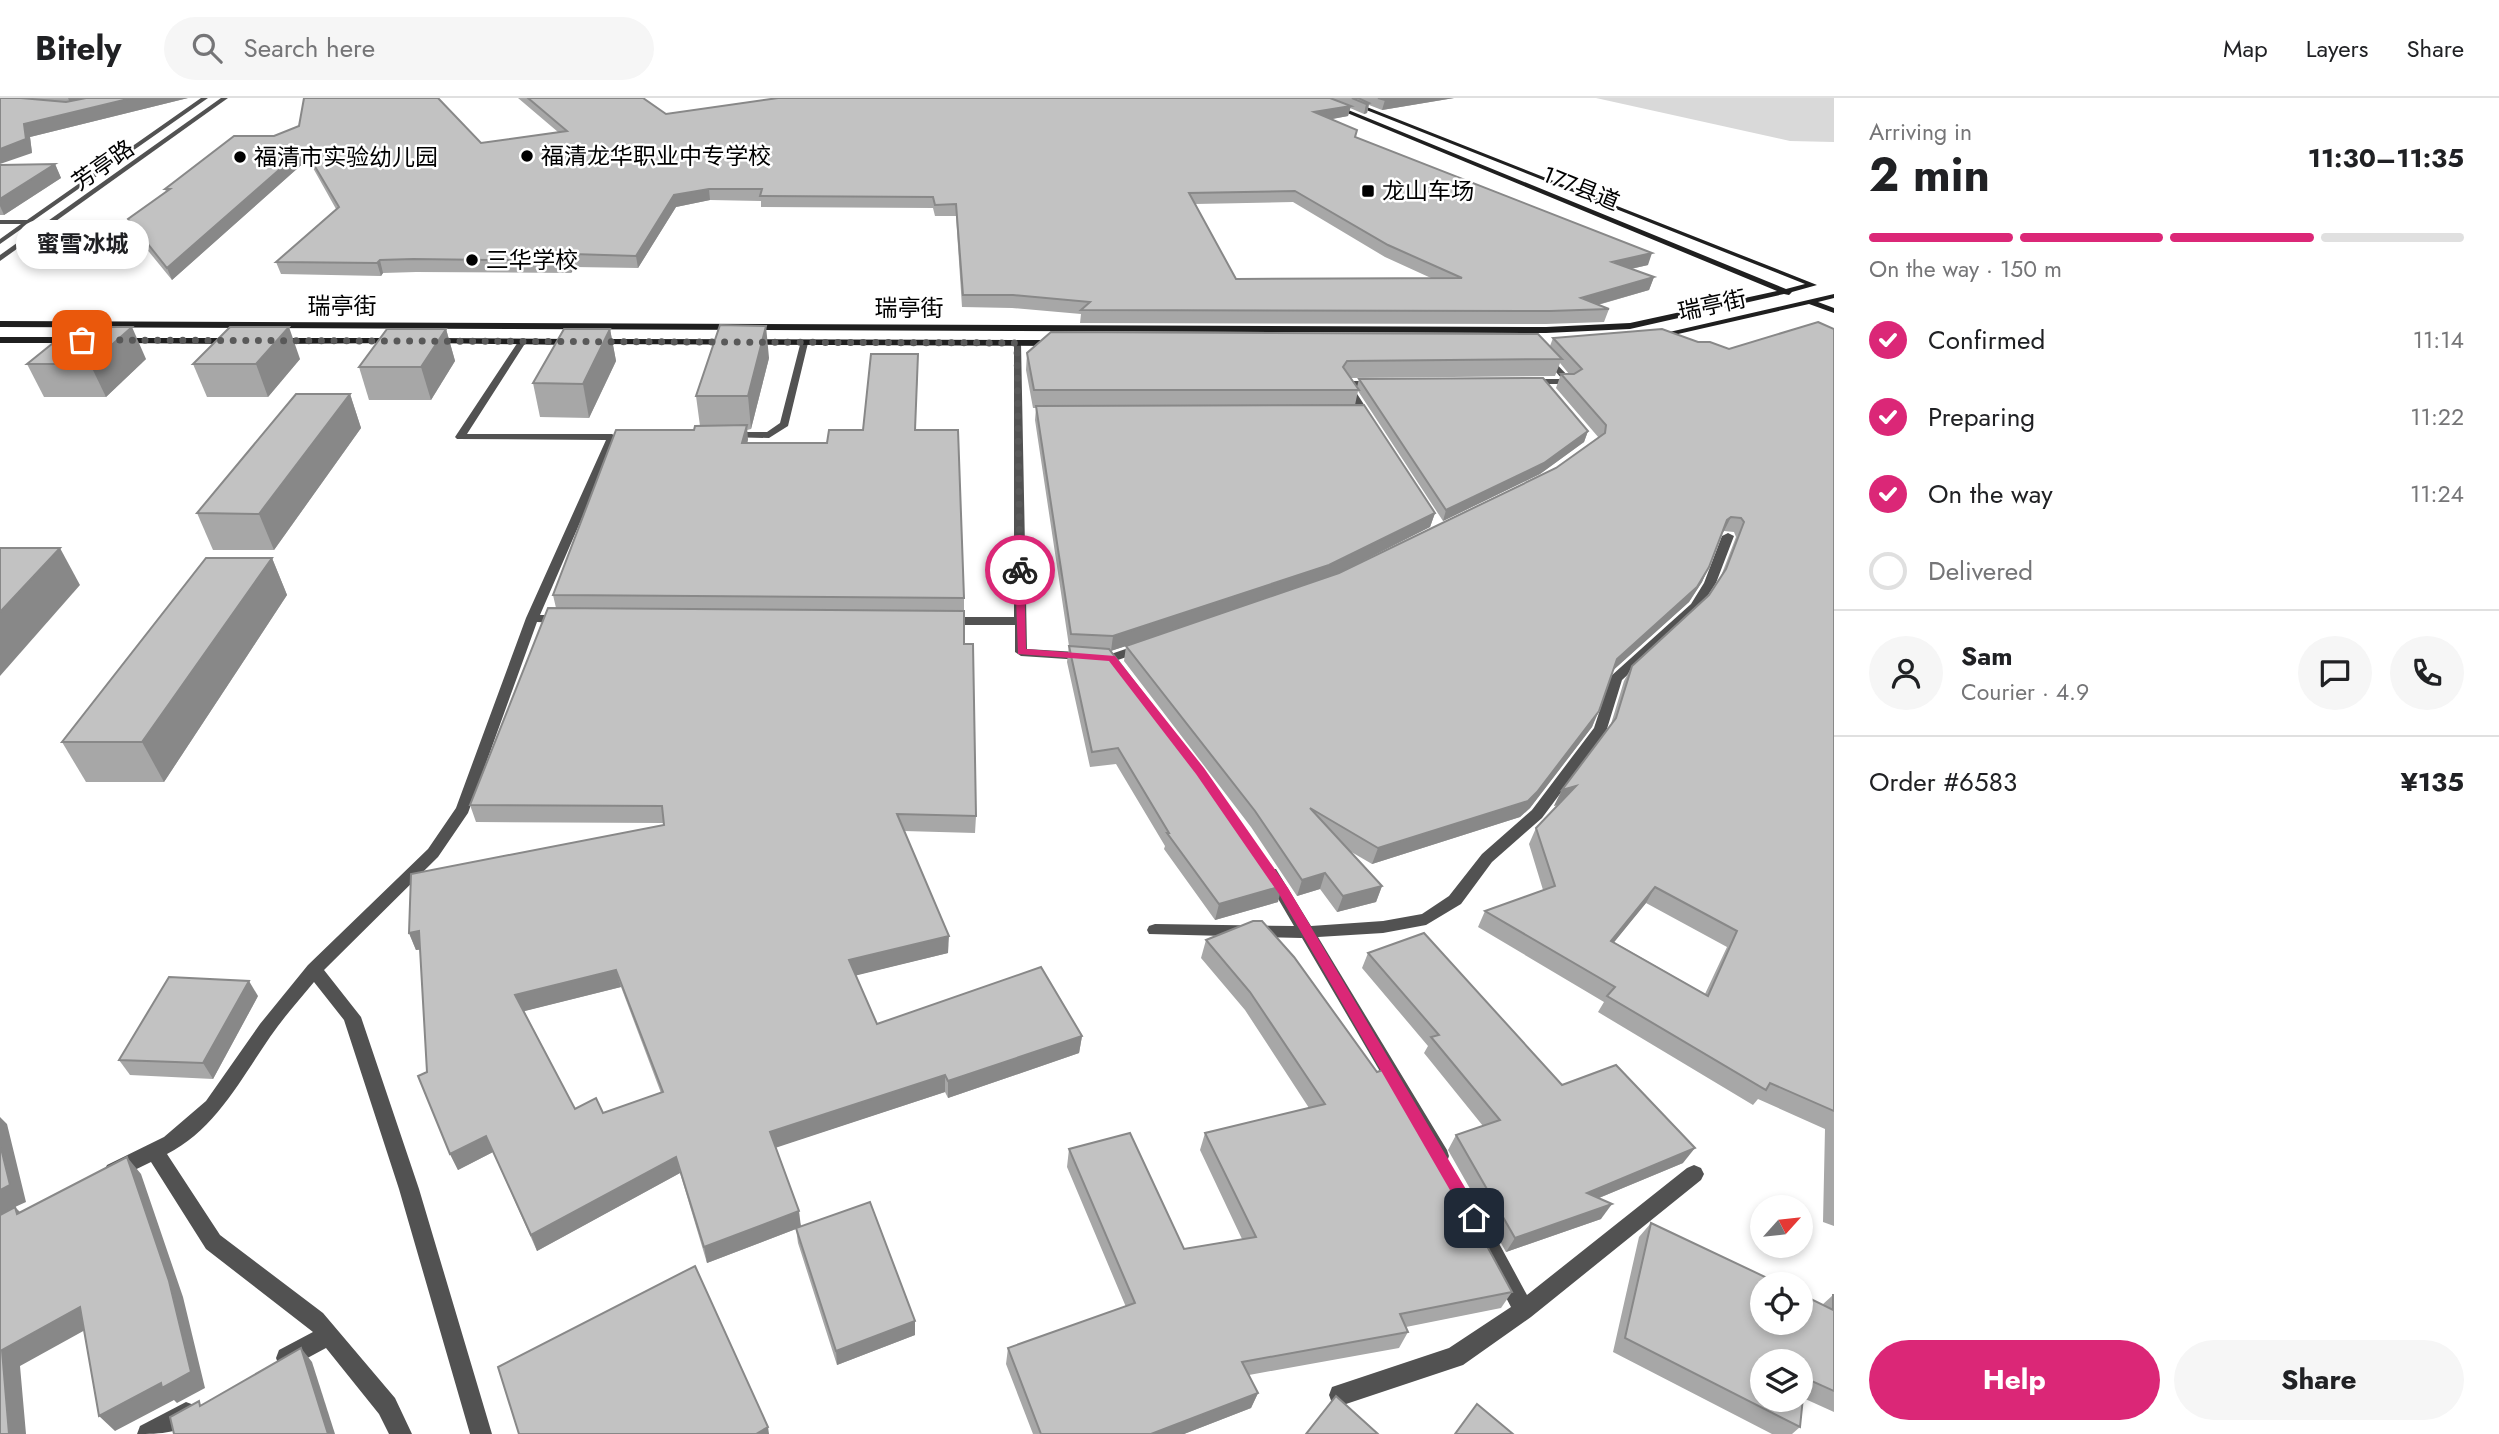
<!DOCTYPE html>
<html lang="en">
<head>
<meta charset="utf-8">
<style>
  body { margin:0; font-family:Jost,"Noto Sans SC",sans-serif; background:#f6f6f6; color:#202124; height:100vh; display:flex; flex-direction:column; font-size:26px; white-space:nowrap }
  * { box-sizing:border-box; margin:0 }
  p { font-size:23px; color:#757577 }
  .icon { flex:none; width:38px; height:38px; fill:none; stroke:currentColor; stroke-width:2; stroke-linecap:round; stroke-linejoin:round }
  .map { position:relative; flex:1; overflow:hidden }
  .panel { display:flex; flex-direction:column; background:#fff; width:665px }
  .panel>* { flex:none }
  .needle { width:46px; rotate:63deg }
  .tools { position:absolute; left:1750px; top:1097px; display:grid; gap:14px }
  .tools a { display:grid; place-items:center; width:63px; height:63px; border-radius:50%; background:#fff; box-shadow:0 4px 10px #0003; font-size:35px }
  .pin { position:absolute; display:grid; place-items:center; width:60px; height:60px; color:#fff; margin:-30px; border-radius:14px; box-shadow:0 4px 10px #0006 }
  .courier { position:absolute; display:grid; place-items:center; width:70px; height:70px; margin:-35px; border:5px solid #db2777; border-radius:50%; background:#fff; color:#222; box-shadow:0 2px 9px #0007 }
  .bubble { position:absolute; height:49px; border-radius:24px; background:#fff; box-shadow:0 4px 10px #0003; font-size:23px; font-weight:700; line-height:49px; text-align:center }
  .overview em { font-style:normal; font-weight:700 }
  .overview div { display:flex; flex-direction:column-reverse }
  .overview { display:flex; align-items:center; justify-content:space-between; height:119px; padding:0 35px }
  h1 { font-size:46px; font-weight:700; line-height:52px }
  .bar { display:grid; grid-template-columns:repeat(4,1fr); gap:10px 7px; align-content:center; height:84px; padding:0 35px }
  .bar i { height:9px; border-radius:5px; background:#e0e0e0 }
  .bar .current { background:#db2777 }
  .bar p { grid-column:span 4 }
  .line { display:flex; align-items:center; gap:18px; padding:0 35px; border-top:2px solid #e0e0e0 }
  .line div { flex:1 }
  .round { display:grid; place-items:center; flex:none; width:74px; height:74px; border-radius:37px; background:#f6f6f6 }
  ol { padding:0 35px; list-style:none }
  li { display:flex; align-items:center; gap:21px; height:77px }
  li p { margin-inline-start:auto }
  li .icon { padding:7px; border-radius:50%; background:#db2777; color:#fff; stroke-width:4 }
  li:last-child { color:#757577 }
  li i { width:38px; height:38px; border:4px solid #e0e0e0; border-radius:50% }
  .primary-button { display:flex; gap:14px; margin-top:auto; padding:14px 35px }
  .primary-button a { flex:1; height:80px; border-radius:42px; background:#db2777; color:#fff; font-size:28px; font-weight:700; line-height:80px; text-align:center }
  .primary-button a+a { background:#f6f6f6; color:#202124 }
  header { display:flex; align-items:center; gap:42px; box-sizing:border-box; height:98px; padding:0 35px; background:#fff; border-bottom:2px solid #e0e0e0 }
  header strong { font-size:33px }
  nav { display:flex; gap:38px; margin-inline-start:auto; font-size:24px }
  .search { width:490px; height:63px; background:#f6f6f6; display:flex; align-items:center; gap:18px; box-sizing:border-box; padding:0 24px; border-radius:38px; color:#757577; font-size:26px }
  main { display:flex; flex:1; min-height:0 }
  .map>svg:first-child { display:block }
  .green { fill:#d9d9d9 }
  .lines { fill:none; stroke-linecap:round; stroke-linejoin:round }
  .minor { fill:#525252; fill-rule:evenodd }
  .secondary { fill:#1f1f1f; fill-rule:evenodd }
  .wall { fill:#a7a7a7; fill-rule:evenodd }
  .shaded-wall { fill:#888 }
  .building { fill:#c2c2c2; stroke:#888; stroke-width:2; fill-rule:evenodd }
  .route { fill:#db2777 }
  .done { stroke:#595959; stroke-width:7; stroke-dasharray:0 12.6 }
  .poi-dot { fill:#000; stroke:#fff; stroke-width:2.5 }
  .labels { text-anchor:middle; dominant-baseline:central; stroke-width:5; stroke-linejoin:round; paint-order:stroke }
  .far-poi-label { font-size:23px; fill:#000; stroke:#fff; text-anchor:start }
  .far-street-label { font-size:23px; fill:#000; stroke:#fff }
</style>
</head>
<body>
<header>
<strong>Bitely</strong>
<div class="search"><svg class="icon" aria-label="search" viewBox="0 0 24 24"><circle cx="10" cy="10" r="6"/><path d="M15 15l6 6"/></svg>Search here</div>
<nav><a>Map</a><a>Layers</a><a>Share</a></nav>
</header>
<main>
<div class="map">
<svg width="1834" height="1336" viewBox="0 0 1834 1336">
  <rect width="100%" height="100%" fill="#fff"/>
  <polygon class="green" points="1596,0 1834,0 1834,44 1790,43"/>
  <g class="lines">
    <g class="minor">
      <polygon points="201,0 208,0 0,146 0,141 21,126 0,126 0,122 27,122"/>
      <polygon points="221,0 228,0 0,163 0,157"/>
      <path d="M522,241L526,244L467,336H612L617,339L540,517H561L567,521L561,525L537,524L468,715L438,759L324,872L361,919L419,1091L492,1336H470L399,1091L344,922L314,884C299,902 283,920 270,939C241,981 215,1032 167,1056L220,1137L323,1215L395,1300L412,1336H389L379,1316L326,1250L287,1271L279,1268L276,1260L279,1252L313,1234L206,1151L151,1064L114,1082L107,1079L104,1073L107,1067L164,1039L206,1003L260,926L308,867L428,751L456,710L526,520L606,342L457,341L455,339L518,244Z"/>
      <polygon points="801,243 808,245 788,328 769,340 726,339 726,335 729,334 767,334 780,325"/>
      <polygon points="1014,243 1021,245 1027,551 1111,556 1143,545 1147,546 1149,549 1147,552 1112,564 1021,558 1015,554 1015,527 945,527 939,523 945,519 1014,519"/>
      <polygon points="1546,255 1572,282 1572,286 1526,286 1524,284 1529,281 1562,281 1542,258"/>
      <polygon points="1343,283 1379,283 1379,287 1376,288 1352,288 1374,322 1372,324 1366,324 1341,285"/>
      <polygon points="1728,435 1734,438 1716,485 1699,511 1622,582 1606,634 1542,720 1492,764 1461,806 1426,827 1383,835 1318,839 1447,1052 1449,1058 1447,1064 1440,1067 1433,1064 1302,840 1149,836 1147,832 1149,828 1155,826 1294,828 1263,775 1266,771 1276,771 1311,828 1383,823 1422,816 1449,798 1482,756 1532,712 1594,630 1611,578 1691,506 1704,485 1722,438"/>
      <polygon points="1694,1067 1701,1070 1704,1076 1701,1082 1531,1219 1463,1267 1340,1308 1332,1305 1329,1297 1332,1289 1449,1250 1511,1209 1475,1141 1472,1134 1475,1127 1482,1125 1489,1127 1527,1197 1687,1070"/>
      <path d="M186,1304L194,1307L197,1315C187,1336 158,1336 137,1336L140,1328Z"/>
    </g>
    <g class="secondary">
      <polygon points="1311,0 1319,0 1786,191 1805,186 1336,0 1344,0 1817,187 1792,194 1789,197 1784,196 1630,231 1546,235 0,229 0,223 1546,229 1630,225 1777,193"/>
      <polygon points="1834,196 1834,200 1818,204 1834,210 1834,215 1809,206 1656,241 1652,238"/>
      <polygon points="0,239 76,239 80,242 76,245 0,245"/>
      <polygon points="117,240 233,240 237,243 233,246 120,245 116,242"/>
      <polygon points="398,240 401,241 401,245 274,246 270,243 274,240"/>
      <polygon points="432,240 573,241 577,244 573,247 429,245 429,241"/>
      <polygon points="593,241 1056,242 1060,245 1056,248 590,246 589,244"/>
    </g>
  </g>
  <g class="wall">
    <polygon points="0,0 188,0 30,39 32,55"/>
    <path d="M518,0H643L666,16L778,0H1454L1382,12L1369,7L1367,15L1364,16L1350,10L1348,18L1331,21L1355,39L1648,167L1631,171L1654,179L1649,192L1598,207L1609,211L1604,224L1546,226L1080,225L1081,216L1012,210L962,209L956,118H935L933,110L761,109V103L710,102L676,109L638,170L575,169L571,175L416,174L383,175L381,178L281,176L276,164L336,111L308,61L172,182L132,133L128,121L166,94L165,91L234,38L481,45L558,34ZM1293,104L1385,159L1431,180L1236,181L1195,106Z"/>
    <polygon points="55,66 61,80 4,117 0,117 0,67"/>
    <polygon points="446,231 455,263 431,302 369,302 359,269"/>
    <polygon points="610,231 616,263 589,320 540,319 533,285"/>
    <path d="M1834,231V1128L1823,1124L1825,1031L1758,1001L1753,1007L1598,914L1604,904L1478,829L1485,813L1543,792L1529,746L1536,730L1558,707L1554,708L1562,692L1611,626L1624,583L1632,568L1709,497L1721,478L1736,439L1734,434L1724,433L1722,435L1702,484L1689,504L1612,573L1592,629L1530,710L1520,719L1372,766L1348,752L1382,788L1376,804L1337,814L1320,791L1297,798L1251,729L1124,563L1126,548L1110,553L1278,804L1215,822L1164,751L1165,748L1116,666L1090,669L1067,564L1069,548L1035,322L1036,310H1033L1026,272L1027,255L1550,248L1553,240L1698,244L1729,251ZM1560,265L1569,276H1561L1556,290L1599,340L1556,370L1334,477L1430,429L1435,415L1355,307L1358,293L1443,423L1540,376L1584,344L1588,333L1359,281L1357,289L1351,280L1555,278ZM1646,805L1727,849L1705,896L1614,844Z"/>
    <path d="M769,260L751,331L747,332V345H827L863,332L918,270L915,332L964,500V546L976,718L975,735L904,733L948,855L856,877L877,926L1082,938L1079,955L948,1000L945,994L776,1049L801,1128L915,1237L837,1267L798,1145L796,1131L707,1165L680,1075L537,1153L493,1054L458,1072L450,1056L427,974L420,852H416L409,835L664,727V725L476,724L470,707L556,510L553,497L694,332L700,328L696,298ZM621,889L661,995L603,1015L575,1011L524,913Z"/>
    <polygon points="146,261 106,299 44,299 27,266"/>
    <polygon points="300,261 268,299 207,299 193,266"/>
    <polygon points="350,296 361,330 274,452 213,452 197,415"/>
    <polygon points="272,460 287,497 164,684 86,684 62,644"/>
    <polygon points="1206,842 1489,1152 1512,1194 1501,1210 1406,1229 1408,1234 1399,1250 1249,1277 1258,1295 1251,1310 1184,1336 1033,1336 1006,1266 1008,1250 1126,1209 1067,1069 1069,1051 1184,1151 1242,1141 1200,1052 1205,1035 1309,1010 1245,912 1201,860"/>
    <polygon points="1368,855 1562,987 1683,1065 1599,1100 1601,1121 1506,1154 1448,1052 1456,1037 1483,1028 1424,955 1428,948 1362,870"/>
    <polygon points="258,898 213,981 130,977 119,962"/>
    <polygon points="1651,1125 1822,1207 1833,1197 1834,1197 1834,1314 1803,1300 1800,1329 1792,1336 1772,1336 1613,1254 1639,1139"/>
  </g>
  <g class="shaded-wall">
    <polygon points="68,0 111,0 71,7"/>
    <polygon points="132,0 188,0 30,39 32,55 0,66 0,51 24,26"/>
    <polygon points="1399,0 1454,0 1382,12 1385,2"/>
    <polygon points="1369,5 1367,15 1364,16 1366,6"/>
    <polygon points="1351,8 1348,18 1312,25 1314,14"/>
    <polygon points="304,50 308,61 172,182 167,170"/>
    <polygon points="55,66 61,80 4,117 0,108 0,101"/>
    <polygon points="709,91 710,102 676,109 638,170 636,158 674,97"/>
    <polygon points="1652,155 1648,167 1608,176 1612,164"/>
    <polygon points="573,156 575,169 571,175 569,163"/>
    <polygon points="380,162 383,175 381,178 377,165"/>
    <polygon points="1654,179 1649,192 1579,212 1581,200"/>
    <polygon points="766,228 769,260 751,331 748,298"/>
    <polygon points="132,229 146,261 106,299 90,266"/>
    <polygon points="289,229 300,261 268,299 256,266"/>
    <polygon points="446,231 455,263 431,302 421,269"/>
    <polygon points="610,231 616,263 589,320 583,286"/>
    <polygon points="350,296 361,330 274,452 259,416"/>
    <polygon points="747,327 748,342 744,360 742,345"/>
    <polygon points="1588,333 1584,344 1540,376 1443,423 1446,412"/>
    <polygon points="1435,415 1430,429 1325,482 1111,553 1113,538"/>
    <polygon points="1731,419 1724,433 1720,437 1727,422"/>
    <polygon points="60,450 80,487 0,578 0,514"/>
    <polygon points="272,460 287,497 164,684 142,644"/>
    <polygon points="1709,469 1702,484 1689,504 1609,576 1617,561"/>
    <polygon points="1599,613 1592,629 1530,710 1520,719 1372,766 1378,750"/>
    <polygon points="1576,688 1568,703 1554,708 1562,692"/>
    <polygon points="1325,775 1320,791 1297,798 1302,782"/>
    <polygon points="1282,788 1278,804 1215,822 1219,806"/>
    <polygon points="1382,788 1376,804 1337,814 1343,798"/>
    <polygon points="1655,789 1646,805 1602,859 1611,843"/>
    <polygon points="419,833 426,850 416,852 409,835"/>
    <polygon points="949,838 948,855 850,879 849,862"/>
    <polygon points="616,872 621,889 521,914 515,897"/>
    <polygon points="249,883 258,898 213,981 203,965"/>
    <polygon points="1082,938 1079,955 948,1000 948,983"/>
    <polygon points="945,977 945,994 772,1051 770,1034"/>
    <polygon points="0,1019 7,1026 26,1104 15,1109 32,1126 0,1117"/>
    <polygon points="486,1038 493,1054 458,1072 450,1056"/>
    <polygon points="1695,1050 1683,1065 1577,1109 1587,1095"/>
    <polygon points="127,1059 141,1076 183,1199 205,1290 177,1305 174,1302 115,1333 99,1318"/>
    <polygon points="676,1059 680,1075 537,1153 531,1137"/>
    <polygon points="1612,1106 1601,1121 1506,1154 1515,1140"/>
    <polygon points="799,1113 801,1129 707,1165 704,1149"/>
    <polygon points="80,1209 96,1226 20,1268 26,1336 9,1336 2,1252"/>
    <polygon points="915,1223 915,1237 837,1267 836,1253"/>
    <polygon points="301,1250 312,1264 335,1336 328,1336"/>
    <polygon points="1258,1295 1251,1310 1184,1336 1151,1336"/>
    <polygon points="768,1329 769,1336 756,1336"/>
  </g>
  <g class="building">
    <polygon points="0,0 21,0 66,4 86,0 132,0 24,26 26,41 0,51"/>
    <path d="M304,0H438L481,45L567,33L528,0H643L666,16L778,0H1330L1351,8L1314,14L1357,32L1355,39L1652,155L1612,164L1654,179L1581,200L1609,211L1550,213L1081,212L1090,204L1013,197H963L956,106L935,107L933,99L760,98L762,91H709L674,97L636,158L573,156L569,163L413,161L380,162L377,165L276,164L339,109L304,50L167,170L128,121L170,91H165L234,38H274L299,28ZM1295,93L1388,147L1462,180L1236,181L1189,95Z"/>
    <polygon points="1352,0 1358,0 1369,5 1366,6"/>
    <polygon points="1378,0 1399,0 1385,2"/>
    <polygon points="55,66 0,101 0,67"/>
    <path d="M1818,224L1834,231V1013L1770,985L1766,992L1607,898L1615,889L1485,813L1555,788L1536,730L1576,688L1562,692L1616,620L1632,568L1709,497L1726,471L1744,424L1741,420L1731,419L1727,422L1709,469L1697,489L1617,561L1599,613L1537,694L1528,703L1378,750L1310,710L1382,788L1343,798L1325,775L1302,782L1255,713L1126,548L1339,475L1556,370L1605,335L1606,327L1561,276H1574L1582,271L1553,240L1662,231L1698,244H1710L1729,251ZM1655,789L1737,833L1708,898L1611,843Z"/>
    <polygon points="720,227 766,228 748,298 696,298"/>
    <polygon points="73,229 132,229 90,266 27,266"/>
    <polygon points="230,229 289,229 256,266 193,266"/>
    <polygon points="387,231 446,231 421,269 359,269"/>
    <polygon points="564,231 610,231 583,286 533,285"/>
    <polygon points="1051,234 1538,236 1562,261 1347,263 1343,269 1359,292 1034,292 1027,255"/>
    <polygon points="871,256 918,256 915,332 958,332 964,500 553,497 616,332 694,332 695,328 747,327 742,345 827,345 829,332 863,332"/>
    <polygon points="1543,280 1588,333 1544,365 1446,412 1359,281"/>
    <polygon points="296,296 350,296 259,416 197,415"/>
    <polygon points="1364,307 1435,415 1329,467 1113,538 1071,536 1036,308"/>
    <polygon points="0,450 60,450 0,514"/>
    <polygon points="206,460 272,460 142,644 62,644"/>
    <path d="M548,510L964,513V546H973L976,718L897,716L949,838L849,862L877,926L1041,869L1082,938L948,983L945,977L770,1034L799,1113L704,1149L676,1059L531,1137L486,1038L450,1056L418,978L427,974L419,833L409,835L411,776L664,727L662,708L470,707ZM616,872L663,994L603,1015L596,1000L575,1011L515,897Z"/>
    <polygon points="1069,548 1109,551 1207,679 1282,788 1219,806 1167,735 1169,735 1118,650 1092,654"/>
    <polygon points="1253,823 1262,823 1294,859 1377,974 1383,972 1426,1045 1435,1042 1493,1146 1487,1148 1512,1194 1400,1216 1408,1234 1242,1264 1258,1295 1151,1336 1041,1336 1008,1250 1135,1205 1069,1051 1130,1035 1184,1151 1256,1139 1205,1035 1325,1006 1250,894 1206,842"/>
    <polygon points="1424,835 1562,987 1616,967 1695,1050 1587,1095 1612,1106 1515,1140 1456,1037 1500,1022 1431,939 1439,937 1368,855"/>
    <polygon points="169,879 249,883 203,965 119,962"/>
    <polygon points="0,1046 10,1087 0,1092"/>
    <polygon points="127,1059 169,1183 191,1274 162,1290 161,1285 99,1318 80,1209 2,1252 9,1336 0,1336 0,1117 15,1109 17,1116"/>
    <polygon points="870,1104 915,1223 836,1253 796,1130"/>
    <path d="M1651,1125L1780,1186H1762V1225H1801V1196L1833,1212V1197H1834V1293L1805,1280L1800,1329L1625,1240ZM1762,1264H1801V1302H1762Z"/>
    <polygon points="695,1168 768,1329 756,1336 519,1336 498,1269"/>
    <polygon points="301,1250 328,1336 174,1336 170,1319 199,1303 200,1308"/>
    <polygon points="1336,1298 1378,1336 1306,1336"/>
    <polygon points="1477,1306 1513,1336 1455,1336"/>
  </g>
  <polygon class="route" points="1020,469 1024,472 1026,551 1115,558 1204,670 1288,790 1480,1115 1482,1120 1480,1125 1474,1128 1469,1125 1279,796 1196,676 1109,563 1018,556 1015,472"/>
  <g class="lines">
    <polyline class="done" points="82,242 1017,245 1020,472"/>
  </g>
  <g class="poi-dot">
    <circle cx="527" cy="58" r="7"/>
    <circle cx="240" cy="59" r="7"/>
    <rect x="1361" y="86" width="14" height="14" rx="3.5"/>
    <circle cx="472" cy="162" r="7"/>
  </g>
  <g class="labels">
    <g class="far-poi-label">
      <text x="541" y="58">福清龙华职业中专学校</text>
      <text x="254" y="59">福清市实验幼儿园</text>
      <text x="1382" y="93">龙山车场</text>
      <text x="486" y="162">三华学校</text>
    </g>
    <g class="far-street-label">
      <text transform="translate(103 67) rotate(-35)">芳亭路</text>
      <text transform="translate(1581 90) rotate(22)">177县道</text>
      <text transform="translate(1712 207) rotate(-12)">瑞亭街</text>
      <text x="342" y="208">瑞亭街</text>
      <text x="909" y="210">瑞亭街</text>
    </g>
  </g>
</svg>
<div class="tools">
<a><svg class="needle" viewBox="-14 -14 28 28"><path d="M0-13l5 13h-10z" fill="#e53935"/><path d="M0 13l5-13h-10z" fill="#757577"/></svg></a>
<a><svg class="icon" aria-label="locate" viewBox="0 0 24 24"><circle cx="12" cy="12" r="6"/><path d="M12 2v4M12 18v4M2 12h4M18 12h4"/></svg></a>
<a><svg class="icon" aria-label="layers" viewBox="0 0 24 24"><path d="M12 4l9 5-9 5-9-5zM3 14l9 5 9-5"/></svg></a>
</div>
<div class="pin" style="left:82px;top:242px;background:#ea580c"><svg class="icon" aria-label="bag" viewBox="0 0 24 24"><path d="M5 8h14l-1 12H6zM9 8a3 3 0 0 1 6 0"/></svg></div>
<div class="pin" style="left:1474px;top:1120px;background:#1f2937"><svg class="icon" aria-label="home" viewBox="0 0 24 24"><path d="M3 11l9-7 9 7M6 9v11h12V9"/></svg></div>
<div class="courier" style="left:1020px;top:472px"><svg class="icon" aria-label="bike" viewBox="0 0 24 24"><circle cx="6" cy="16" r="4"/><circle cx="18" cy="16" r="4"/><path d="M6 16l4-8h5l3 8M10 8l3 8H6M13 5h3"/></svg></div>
<div class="bubble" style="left:16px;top:122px;width:133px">蜜雪冰城</div>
</div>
<section class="panel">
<div class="overview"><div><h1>2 min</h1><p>Arriving in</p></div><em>11:30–11:35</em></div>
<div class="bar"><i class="current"></i><i class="current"></i><i class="current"></i><i></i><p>On the way · 150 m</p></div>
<ol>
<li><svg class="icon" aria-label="check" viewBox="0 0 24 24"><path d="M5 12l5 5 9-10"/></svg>Confirmed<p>11:14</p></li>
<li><svg class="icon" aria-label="check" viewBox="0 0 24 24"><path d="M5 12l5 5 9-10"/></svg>Preparing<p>11:22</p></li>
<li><svg class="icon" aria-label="check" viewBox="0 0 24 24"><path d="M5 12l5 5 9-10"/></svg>On the way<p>11:24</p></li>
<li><i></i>Delivered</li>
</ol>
<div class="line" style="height:126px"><a class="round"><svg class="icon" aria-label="person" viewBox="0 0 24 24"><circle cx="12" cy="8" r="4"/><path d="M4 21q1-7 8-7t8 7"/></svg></a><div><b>Sam</b><p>Courier · 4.9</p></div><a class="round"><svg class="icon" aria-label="chat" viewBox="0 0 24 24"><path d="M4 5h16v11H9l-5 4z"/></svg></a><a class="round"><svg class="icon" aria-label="phone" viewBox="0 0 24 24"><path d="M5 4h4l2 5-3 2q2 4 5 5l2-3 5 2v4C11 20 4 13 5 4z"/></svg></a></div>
<div class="line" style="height:91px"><div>Order #6583</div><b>¥135</b></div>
<div class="primary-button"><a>Help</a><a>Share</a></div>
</section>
</main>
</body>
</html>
